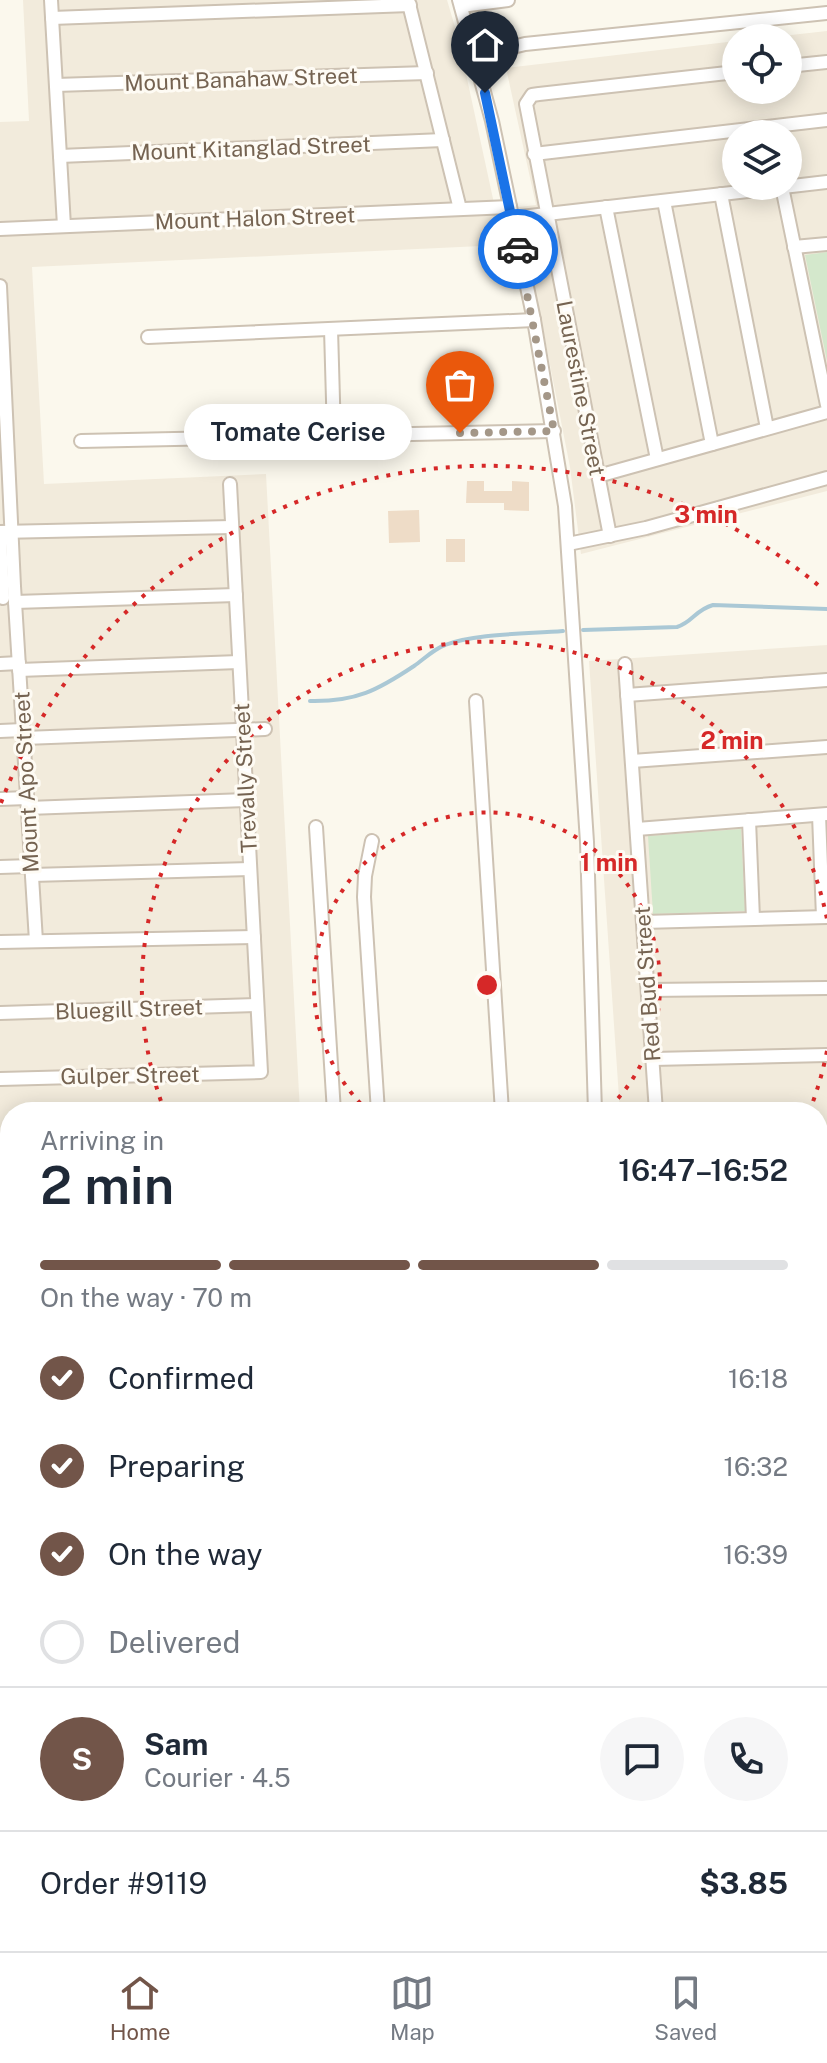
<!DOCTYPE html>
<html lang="en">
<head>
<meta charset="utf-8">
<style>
  body { margin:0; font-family:"Public Sans",sans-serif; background:#f6f6f7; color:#1f2937; height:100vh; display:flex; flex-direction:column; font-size:30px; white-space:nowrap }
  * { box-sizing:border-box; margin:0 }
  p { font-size:26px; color:#747a83 }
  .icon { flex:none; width:44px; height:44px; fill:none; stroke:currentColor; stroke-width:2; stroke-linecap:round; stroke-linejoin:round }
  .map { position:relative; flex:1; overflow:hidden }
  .details { position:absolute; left:0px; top:1102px; width:828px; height:850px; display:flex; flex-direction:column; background:#fff; border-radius:32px 32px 0 0; box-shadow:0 4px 20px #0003 }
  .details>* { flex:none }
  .fabs { position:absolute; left:722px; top:24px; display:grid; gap:16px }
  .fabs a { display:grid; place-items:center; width:80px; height:80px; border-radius:50%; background:#fff; box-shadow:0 4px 20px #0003; font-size:40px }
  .pin { position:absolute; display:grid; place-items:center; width:68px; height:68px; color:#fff; margin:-82px -34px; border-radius:50% 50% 50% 0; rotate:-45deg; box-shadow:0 0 8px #0007 }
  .pin .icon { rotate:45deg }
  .courier { position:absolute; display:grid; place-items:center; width:80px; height:80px; margin:-40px; border:6px solid #1a73e8; border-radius:50%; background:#fff; color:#222; box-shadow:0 2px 10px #0007 }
  .bubble { position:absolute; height:56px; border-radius:28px; background:#fff; box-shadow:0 4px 20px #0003; font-size:26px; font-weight:600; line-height:56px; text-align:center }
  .headline em { font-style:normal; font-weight:600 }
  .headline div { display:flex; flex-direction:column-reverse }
  .headline { display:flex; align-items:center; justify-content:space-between; height:136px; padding:0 40px }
  h1 { font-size:52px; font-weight:600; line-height:60px }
  .bar { display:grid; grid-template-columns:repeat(4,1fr); gap:12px 8px; align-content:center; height:96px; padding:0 40px }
  .bar i { height:10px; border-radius:6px; background:#e0e1e3 }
  .bar .on { background:#725549 }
  .bar p { grid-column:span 4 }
  .line { display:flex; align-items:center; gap:20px; padding:0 40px; border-top:2px solid #e0e1e3 }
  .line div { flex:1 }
  .round { display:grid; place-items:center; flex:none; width:84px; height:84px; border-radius:42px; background:#f6f6f7 }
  ol { padding:0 40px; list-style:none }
  li { display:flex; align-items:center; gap:24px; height:88px }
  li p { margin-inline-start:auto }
  li .icon { padding:8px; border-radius:50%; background:#725549; color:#fff; stroke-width:4 }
  li:last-child { color:#747a83 }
  li i { width:44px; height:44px; border:4px solid #e0e1e3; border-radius:50% }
  .dock { display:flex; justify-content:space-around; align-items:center; height:112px; border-top:2px solid #e0e1e3; background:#fff; font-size:22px; color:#747a83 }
  .dock a { display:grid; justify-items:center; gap:4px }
  .dock .on { color:#725549 }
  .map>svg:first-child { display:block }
  .residential { fill:#f2ebdc; fill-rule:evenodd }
  .green { fill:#d4e8cc }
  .water { fill:#c3dae4; stroke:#aac8d5; stroke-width:2 }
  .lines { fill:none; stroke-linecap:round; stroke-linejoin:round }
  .stream { stroke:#aac8d5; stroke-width:4 }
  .building { fill:#eedcc7 }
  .street-casing { stroke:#cdc2b3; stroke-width:16 }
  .secondary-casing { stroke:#cfc3b1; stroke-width:20 }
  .street { stroke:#fff; stroke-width:12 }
  .secondary { stroke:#fff; stroke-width:16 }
  .done { stroke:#a49788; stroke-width:8; stroke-dasharray:0 14.4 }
  .route { stroke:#1a73e8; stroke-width:10 }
  .ring { fill:none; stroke:#d62828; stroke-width:4; stroke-dasharray:4 8 }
  .labels { text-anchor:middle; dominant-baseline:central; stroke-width:6; stroke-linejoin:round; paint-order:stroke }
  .street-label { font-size:22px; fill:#756351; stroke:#fefbf4 }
  .centre { fill:#d62828; stroke:#fefbf4; stroke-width:4 }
  .ring-label { font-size:24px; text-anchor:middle; font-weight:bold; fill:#d62828; stroke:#fefbf4; stroke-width:6; stroke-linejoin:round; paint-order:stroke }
</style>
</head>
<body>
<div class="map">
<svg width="827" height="1951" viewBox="0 0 827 1951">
  <rect width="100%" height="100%" fill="#fbf8ed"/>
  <g class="residential">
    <polygon points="23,0 447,0 458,37 503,245 32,267 44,484 266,474 300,1112 10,1112 10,1155 0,1155 0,122 29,121"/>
    <path d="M827,31V491L581,554L570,467L519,207L536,205L506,68L736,41V90H788V38H764ZM736,134H788V186H736Z"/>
    <polygon points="827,645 827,1125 818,1126 818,1112 620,1112 589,661"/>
    <polygon points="10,1575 10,1729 0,1730 0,1576"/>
  </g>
  <g class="green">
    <polygon points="827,252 827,361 805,255"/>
    <polygon points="741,829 745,911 653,914 648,836"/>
    <polygon points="0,1182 10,1182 10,1575 0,1576"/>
  </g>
  <g class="water">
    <rect x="0" y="1241" width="10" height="85"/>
    <polygon points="10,1440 10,1543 0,1544 0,1441"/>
  </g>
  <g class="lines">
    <g class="stream">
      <path d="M583,630L677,627C693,622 695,610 713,605L827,609"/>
      <path d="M310,701C356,702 378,690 414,666C424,659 434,649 445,645C475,633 530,634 563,631"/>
      <polyline points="0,1922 10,1923"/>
      <polyline points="142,1942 179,1951"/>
    </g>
  </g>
  <g class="building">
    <polygon points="467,481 484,481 484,491 512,491 512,481 529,482 529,511 504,510 504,503 466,503"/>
    <polygon points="419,510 420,542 389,543 388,511"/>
    <rect x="446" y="539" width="19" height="23"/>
  </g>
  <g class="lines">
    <defs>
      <g id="street">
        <polyline points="51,0 64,226"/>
        <polyline points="408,0 460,209"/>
        <polyline points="459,0 492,121 534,320 565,506 587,842 595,1112"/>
        <polyline points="461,6 508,0"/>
        <polyline points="52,18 410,5"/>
        <polyline points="477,62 509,48 525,44 827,13"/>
        <polyline points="788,66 827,62"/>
        <polyline points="56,85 427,73"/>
        <polyline points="534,154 827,120"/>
        <polyline points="60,156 443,140"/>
        <polyline points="782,187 827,405"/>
        <polyline points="721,194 767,428"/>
        <polyline points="664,201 712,444"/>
        <polyline points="606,207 657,459"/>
        <polyline points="512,218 827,182"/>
        <polyline points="0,229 510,207"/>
        <polyline points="794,247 827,244"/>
        <polyline points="0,286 14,586 36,941"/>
        <polyline points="331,329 334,436"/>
        <polyline points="148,337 534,320"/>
        <polyline points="81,441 554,431"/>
        <polyline points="598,476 827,412"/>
        <polyline points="0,532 232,527"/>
        <polyline points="610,536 526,104 532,95 539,94 736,72"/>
        <polyline points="0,537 3,598"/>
        <polyline points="568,544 646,528 827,478"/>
        <polyline points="15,602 236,595"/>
        <polyline points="0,664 19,663"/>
        <polyline points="625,664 656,1112"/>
        <polyline points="19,670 239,662"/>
        <polyline points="627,695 827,680"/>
        <polyline points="476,701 502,1112"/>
        <polyline points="0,731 23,730"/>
        <polyline points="24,738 265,729"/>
        <polyline points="632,761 827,747"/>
        <polyline points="0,799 27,798"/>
        <polyline points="28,808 246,800"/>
        <polyline points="819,815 823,917"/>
        <polyline points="749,820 753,919"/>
        <polyline points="316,827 334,1112"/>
        <polyline points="637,829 827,814"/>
        <polyline points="372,841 365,876 364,897 378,1112"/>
        <polyline points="0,867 31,866"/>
        <polyline points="32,875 250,869"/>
        <polyline points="643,922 827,917"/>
        <polyline points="0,942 254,937"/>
        <polyline points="648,990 827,988"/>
        <polyline points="0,1013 257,1005"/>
        <polyline points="653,1059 827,1055"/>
        <polyline points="0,1079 261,1072 230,484"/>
        <polyline points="0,1583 10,1581"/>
        <polyline points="0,1640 10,1639"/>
        <polyline points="0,1700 10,1699"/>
      </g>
      <g id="secondary">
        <polyline points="818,1140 827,1140"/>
        <polyline points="0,1165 10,1164"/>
      </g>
    </defs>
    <use href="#street" class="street-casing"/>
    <use href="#secondary" class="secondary-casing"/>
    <use href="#street" class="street"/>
    <use href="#secondary" class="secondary"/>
  </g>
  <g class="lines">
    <polyline class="done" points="460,433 554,431 518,249"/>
    <polyline class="route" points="485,93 518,249"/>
  </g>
  <g class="ring">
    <path d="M369 1112A173 173 0 1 1 605 1112"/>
    <path d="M827 1051A346 346 0 0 1 809 1112M165 1112A346 346 0 1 1 827 919"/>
    <path d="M1 803A519 519 0 0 1 824 590"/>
  </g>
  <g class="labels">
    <g class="street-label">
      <text transform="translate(241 79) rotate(-2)">Mount Banahaw Street</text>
      <text transform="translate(251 148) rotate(-2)">Mount Kitanglad Street</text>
      <text transform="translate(255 218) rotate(-2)">Mount Halon Street</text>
      <text transform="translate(581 388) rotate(79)">Laurestine Street</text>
      <text transform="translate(245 778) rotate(-93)">Trevally Street</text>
      <text transform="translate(26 782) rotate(-93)">Mount Apo Street</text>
      <text transform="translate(647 984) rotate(-94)">Red Bud Street</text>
      <text transform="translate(129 1009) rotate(-2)">Bluegill Street</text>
      <text transform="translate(130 1075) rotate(-1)">Gulper Street</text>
    </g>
  </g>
  <circle cx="487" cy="985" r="12" class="centre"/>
  <g class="ring-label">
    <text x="706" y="523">3 min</text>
    <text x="732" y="749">2 min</text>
    <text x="609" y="871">1 min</text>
  </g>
</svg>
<div class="fabs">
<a><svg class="icon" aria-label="locate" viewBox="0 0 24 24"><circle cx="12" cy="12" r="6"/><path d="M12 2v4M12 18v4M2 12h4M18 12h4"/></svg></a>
<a><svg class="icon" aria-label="layers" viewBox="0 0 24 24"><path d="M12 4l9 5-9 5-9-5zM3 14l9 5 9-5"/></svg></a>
</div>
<div class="pin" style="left:460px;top:433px;background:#ea580c"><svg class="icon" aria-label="bag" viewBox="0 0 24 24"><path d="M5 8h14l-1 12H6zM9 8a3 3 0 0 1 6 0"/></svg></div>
<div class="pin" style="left:485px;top:93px;background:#1f2937"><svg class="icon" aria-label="home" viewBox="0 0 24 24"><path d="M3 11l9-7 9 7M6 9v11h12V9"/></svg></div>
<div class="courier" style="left:518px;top:249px"><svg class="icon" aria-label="car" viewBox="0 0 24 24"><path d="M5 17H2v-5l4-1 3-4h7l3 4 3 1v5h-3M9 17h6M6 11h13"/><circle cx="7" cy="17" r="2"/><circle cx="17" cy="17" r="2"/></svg></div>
<div class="bubble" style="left:184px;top:404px;width:228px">Tomate Cerise</div>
<section class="details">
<div class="headline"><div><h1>2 min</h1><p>Arriving in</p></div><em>16:47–16:52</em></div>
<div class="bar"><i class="on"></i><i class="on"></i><i class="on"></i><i></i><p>On the way · 70 m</p></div>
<ol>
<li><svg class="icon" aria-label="check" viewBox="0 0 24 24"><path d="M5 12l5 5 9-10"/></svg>Confirmed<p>16:18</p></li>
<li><svg class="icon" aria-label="check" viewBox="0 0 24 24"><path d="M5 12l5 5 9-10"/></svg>Preparing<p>16:32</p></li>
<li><svg class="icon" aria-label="check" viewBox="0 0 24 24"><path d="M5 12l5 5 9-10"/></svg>On the way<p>16:39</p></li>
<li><i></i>Delivered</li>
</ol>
<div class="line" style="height:144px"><b class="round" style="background:#725549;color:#fff">S</b><div><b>Sam</b><p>Courier · 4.5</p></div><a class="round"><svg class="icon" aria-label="chat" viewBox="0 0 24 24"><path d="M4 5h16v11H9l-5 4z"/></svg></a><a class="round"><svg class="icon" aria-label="phone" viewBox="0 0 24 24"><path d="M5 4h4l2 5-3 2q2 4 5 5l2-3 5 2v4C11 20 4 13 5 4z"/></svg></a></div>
<div class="line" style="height:104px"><div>Order #9119</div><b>$3.85</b></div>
</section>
</div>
<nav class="dock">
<a class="on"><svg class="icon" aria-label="home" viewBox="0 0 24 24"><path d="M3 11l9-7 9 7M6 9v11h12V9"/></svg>Home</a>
<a><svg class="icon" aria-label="map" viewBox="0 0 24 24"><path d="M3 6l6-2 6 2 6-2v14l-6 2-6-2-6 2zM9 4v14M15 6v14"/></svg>Map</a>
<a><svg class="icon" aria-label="saved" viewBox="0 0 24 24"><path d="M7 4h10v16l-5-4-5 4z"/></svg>Saved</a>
</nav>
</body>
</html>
